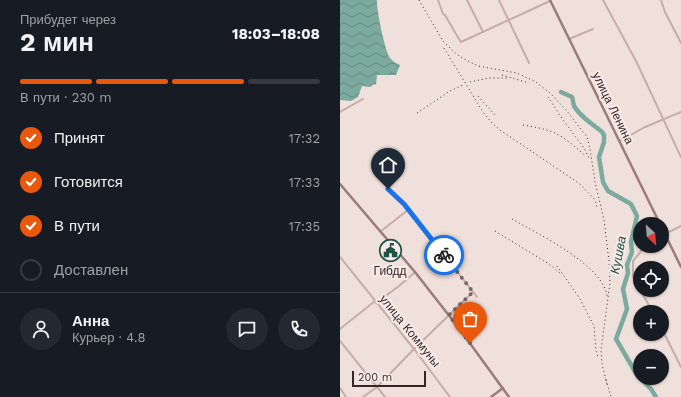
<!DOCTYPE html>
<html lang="ru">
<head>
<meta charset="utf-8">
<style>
  body { margin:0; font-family:"Work Sans",sans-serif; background:#242831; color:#f1f3f6; height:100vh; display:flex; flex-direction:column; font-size:15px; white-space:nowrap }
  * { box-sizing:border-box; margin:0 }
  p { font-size:13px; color:#9ea1a6 }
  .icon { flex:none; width:22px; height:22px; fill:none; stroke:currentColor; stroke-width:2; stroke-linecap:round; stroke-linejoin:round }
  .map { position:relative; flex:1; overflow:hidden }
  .side { display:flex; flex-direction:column; background:#171b24; width:340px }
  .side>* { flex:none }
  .needle { width:26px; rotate:154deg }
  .buttons { position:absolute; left:293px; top:217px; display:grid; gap:8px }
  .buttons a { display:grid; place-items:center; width:36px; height:36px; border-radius:50%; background:#171b24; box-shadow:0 1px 3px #0004; font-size:20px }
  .scale { position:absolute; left:12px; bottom:10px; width:74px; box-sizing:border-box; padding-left:4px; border:2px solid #342827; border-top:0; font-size:11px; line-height:14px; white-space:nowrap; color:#342827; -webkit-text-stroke:3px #f8ebe7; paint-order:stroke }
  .pin { position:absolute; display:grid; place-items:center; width:34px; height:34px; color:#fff; margin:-41px -17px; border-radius:50% 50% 50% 0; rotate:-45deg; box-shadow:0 0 4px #0007 }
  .pin .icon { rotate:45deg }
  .courier { position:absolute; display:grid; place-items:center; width:40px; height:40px; margin:-20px; border:3px solid #1a73e8; border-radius:50%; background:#fff; color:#222; box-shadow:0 1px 5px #0007 }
  .summary em { font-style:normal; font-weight:700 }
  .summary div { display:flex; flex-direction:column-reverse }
  .summary { display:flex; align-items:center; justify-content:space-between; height:68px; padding:0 20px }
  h1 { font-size:26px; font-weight:700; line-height:30px }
  .bar { display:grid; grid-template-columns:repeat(4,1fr); gap:6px 4px; align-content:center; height:48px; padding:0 20px }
  .bar i { height:5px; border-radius:3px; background:#363941 }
  .bar .active { background:#ea580c }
  .bar p { grid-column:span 4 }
  .line { display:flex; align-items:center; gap:10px; padding:0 20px; border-top:1px solid #363941 }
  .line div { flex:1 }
  .round { display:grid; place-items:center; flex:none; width:42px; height:42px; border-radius:21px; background:#242831 }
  ol { padding:0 20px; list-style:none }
  li { display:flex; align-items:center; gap:12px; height:44px }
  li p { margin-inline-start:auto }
  li .icon { padding:4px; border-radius:50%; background:#ea580c; color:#fff; stroke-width:4 }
  li:last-child { color:#9ea1a6 }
  li i { width:22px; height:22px; border:2px solid #363941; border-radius:50% }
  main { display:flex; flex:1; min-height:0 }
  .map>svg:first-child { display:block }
  .water { fill:url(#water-waves) }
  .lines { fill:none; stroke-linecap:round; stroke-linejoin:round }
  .river { stroke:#7caa9f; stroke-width:4.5 }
  .minor { stroke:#c7ada8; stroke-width:2 }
  .secondary { stroke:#9a7c79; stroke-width:2.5 }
  .rail { stroke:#342827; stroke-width:1; stroke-dasharray:1 3; stroke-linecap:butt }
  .done { stroke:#766866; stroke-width:4; stroke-dasharray:0 7.2 }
  .route { stroke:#1a73e8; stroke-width:5 }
  .labels { text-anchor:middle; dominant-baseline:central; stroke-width:4; stroke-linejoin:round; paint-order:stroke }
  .street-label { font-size:12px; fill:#342827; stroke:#f8ebe7 }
  .poi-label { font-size:12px; fill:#342827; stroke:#f8ebe7 }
  .water-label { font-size:13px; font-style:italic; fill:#205247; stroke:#f8ebe7 }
</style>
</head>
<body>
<main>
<section class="side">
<div class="summary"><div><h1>2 мин</h1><p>Прибудет через</p></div><em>18:03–18:08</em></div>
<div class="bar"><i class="active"></i><i class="active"></i><i class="active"></i><i></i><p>В пути · 230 m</p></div>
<ol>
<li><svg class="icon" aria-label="check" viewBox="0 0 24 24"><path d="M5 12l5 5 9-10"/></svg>Принят<p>17:32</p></li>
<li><svg class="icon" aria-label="check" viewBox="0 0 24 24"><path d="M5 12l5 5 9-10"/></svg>Готовится<p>17:33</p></li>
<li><svg class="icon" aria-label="check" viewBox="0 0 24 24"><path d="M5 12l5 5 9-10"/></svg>В пути<p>17:35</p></li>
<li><i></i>Доставлен</li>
</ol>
<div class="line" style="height:72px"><a class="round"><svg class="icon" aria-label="person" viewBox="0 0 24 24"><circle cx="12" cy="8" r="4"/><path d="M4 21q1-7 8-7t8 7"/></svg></a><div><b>Анна</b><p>Курьер · 4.8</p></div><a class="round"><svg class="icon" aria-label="chat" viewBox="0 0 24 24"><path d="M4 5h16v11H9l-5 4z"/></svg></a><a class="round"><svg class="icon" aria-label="phone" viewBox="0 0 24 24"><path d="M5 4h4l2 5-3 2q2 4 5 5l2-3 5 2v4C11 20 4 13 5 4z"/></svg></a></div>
</section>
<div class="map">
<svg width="341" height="397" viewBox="0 0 341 397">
  <defs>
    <pattern id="water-waves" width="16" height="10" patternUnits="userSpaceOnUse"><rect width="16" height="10" fill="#7caa9f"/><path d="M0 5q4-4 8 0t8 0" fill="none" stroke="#668a82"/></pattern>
  </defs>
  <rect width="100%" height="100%" fill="#f0e0db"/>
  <path class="water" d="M0,0H37C36,7 45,52 50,58C52,61 56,63 60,65L56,75H37L36,85L34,84L30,87L22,86L18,97L11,101L0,100Z"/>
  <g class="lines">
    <path class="river" d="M221,92L232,97C233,99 233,103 234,106C241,118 253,124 262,132L264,135V142L259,157L263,182L268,191L291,204L297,216L291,242L292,252L287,265L288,273L283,289L287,309L276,339L297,375L311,389L316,397"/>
    <g class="minor">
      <polyline points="98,0 103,14 105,15 116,34 121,42 210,1"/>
      <polyline points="127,0 143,32"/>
      <polyline points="159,0 189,63"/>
      <polyline points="263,0 296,61 341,157"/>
      <polyline points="321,0 325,12 341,43"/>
      <polyline points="229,39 253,29"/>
      <polyline points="0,112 23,99"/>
      <polyline points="280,141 305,127 341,112"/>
      <polyline points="49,189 64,204 137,297"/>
      <polyline points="41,231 68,210"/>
      <polyline points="325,234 341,226"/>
      <polyline points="322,243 328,240"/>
      <polyline points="0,257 74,349 110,397"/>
      <polyline points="300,290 293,277 293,261 302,250 314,246"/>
      <polyline points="300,290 313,312"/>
      <polyline points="36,303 59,286 75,272"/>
      <polyline points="0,329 35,301"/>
      <polyline points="322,329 341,367"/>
      <polyline points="0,341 45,397"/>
      <polyline points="0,388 6,397"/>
      <polyline points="23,397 37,387 74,349 133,292"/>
    </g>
    <g class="secondary">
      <polyline points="210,0 320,224"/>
      <polyline points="0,184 75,272 121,331 169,397"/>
      <polyline points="322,228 341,267"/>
      <polyline points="151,397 163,388"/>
    </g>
    <g class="rail">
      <polyline points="79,0 103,41 115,53 124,59 138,66 177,73 196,82 210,93 227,111 247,137 250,149 255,182 264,220 269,261 270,283 261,350 262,364 267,384"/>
      <polyline points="104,48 143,112 152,123 160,130 240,184 255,200 257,207"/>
      <polyline points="162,75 189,83"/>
      <polyline points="130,82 149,78 167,78"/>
      <polyline points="138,96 156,116"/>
      <polyline points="208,97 223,120 244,148 249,158"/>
      <polyline points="77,113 110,91 123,85"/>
      <path d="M183,125C205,129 215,130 233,145C237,149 242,152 245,156"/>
      <path d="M172,219C198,234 263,265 267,296"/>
      <polyline points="155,231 209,264 220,273"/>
      <polyline points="217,266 240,299 254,326 256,351 258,357"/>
      <polyline points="266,380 271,397"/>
    </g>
  </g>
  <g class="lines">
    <polyline class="done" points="104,255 133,292 109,315 130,343"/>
    <polyline class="route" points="48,189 64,204 104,255"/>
  </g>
  <defs>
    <symbol id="civic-ring" viewBox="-11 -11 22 22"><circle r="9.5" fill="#f8ebe7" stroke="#205247" stroke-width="1.5"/><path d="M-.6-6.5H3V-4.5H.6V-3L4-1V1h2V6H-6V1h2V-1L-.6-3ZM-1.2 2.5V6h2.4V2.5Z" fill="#205247"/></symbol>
  </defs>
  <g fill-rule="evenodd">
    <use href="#civic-ring" x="38" y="238" width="25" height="25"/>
  </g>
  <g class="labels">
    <g class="street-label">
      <text transform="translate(273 108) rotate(64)">улица Ленина</text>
      <text transform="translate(70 331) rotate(51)">улица Коммуны</text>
    </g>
    <g class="poi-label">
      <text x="50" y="271">Гибдд</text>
    </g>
    <g class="water-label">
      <text transform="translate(278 255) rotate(-79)">Кушва</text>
    </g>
  </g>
</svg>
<div class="buttons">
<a><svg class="needle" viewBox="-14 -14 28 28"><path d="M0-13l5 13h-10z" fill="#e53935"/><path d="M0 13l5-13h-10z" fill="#9ea1a6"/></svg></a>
<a><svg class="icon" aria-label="locate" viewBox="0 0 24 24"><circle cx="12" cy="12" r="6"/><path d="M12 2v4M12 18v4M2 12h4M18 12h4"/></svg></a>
<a>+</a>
<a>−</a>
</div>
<div class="scale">200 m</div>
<div class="pin" style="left:130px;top:343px;background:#ea580c"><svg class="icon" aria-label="bag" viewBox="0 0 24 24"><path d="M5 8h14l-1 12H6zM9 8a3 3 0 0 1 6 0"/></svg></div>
<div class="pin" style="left:48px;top:189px;background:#1f2937"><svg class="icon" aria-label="home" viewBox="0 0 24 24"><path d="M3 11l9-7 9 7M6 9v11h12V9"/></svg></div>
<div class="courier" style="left:104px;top:255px"><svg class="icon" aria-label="bike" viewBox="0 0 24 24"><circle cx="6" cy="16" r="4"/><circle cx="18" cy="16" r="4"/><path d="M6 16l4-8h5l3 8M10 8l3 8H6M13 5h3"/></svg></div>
</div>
</main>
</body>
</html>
